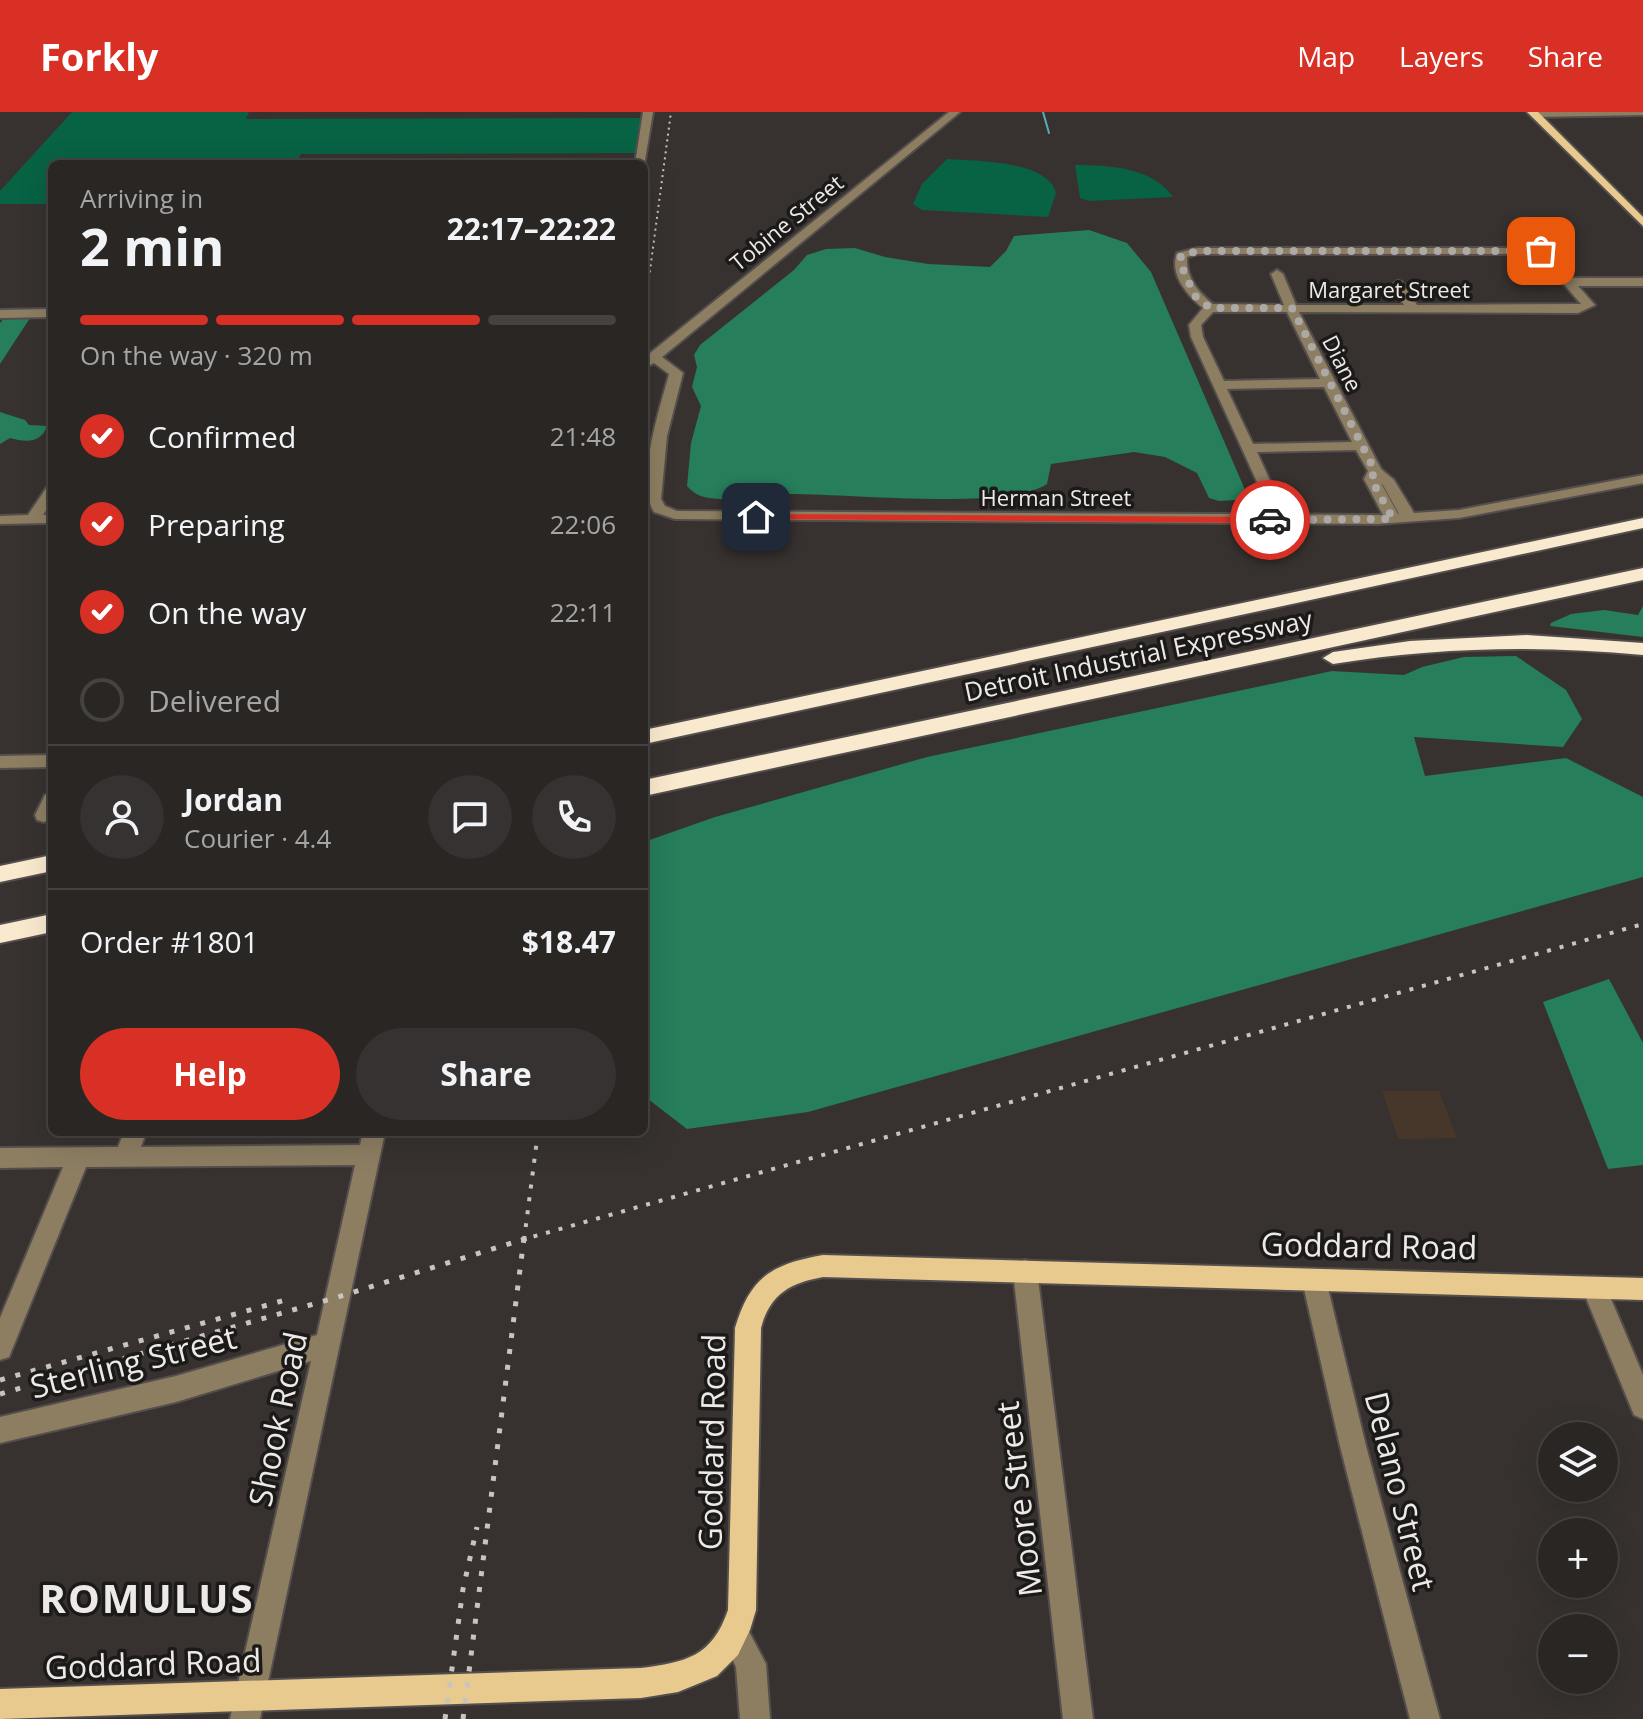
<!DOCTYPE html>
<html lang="en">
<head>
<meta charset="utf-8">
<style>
  body { margin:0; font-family:"Open Sans",sans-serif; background:#353231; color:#f1f3f6; height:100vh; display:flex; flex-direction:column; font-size:30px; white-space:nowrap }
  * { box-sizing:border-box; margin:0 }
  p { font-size:26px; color:#a5a5a6 }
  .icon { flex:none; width:44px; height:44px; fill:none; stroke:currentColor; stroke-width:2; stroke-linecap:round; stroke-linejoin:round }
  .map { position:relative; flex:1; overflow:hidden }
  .side { position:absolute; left:48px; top:48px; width:600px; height:976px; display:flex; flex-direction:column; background:#292624; border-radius:12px; box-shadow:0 8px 32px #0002,0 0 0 2px #454341 }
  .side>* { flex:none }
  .fabs { position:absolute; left:1538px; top:1310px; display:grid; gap:16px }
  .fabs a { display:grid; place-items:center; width:80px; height:80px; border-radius:50%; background:#292624; box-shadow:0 8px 32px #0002,0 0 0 2px #454341; font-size:40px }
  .pin { position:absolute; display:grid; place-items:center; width:68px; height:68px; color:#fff; margin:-34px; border-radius:16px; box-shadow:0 4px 12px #0006 }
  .courier { position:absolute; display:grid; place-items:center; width:80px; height:80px; margin:-40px; border:6px solid #d93025; border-radius:50%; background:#fff; color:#222; box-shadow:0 2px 10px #0007 }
  .head em { font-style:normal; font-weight:700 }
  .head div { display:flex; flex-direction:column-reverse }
  .head { display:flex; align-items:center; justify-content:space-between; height:136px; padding:0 32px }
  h1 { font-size:52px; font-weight:700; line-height:60px }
  .bar { display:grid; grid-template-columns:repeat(4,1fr); gap:12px 8px; align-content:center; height:96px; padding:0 32px }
  .bar i { height:10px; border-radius:6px; background:#454341 }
  .bar .on { background:#d93025 }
  .bar p { grid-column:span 4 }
  .line { display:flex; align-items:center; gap:20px; padding:0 32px; border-top:2px solid #454341 }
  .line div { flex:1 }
  .round { display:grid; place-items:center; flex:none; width:84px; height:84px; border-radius:42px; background:#353231 }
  ol { padding:0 32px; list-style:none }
  li { display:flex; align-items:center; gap:24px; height:88px }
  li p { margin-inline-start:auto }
  li .icon { padding:8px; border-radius:50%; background:#d93025; color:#fff; stroke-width:4 }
  li:last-child { color:#a5a5a6 }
  li i { width:44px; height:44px; border:4px solid #454341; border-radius:50% }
  .action { display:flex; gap:16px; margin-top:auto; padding:16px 32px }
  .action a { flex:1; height:92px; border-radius:48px; background:#d93025; color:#fff; font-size:32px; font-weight:700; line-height:92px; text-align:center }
  .action a+a { background:#353231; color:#f1f3f6 }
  header { display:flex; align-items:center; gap:48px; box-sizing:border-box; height:112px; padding:0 40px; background:#d93025; color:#fff }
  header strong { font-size:38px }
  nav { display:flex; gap:44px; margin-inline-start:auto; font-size:28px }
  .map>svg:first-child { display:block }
  .industrial { fill:#47372b }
  .green { fill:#086244 }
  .forest { fill:#267e5b }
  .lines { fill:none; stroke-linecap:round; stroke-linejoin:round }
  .stream { stroke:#58adb5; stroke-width:2 }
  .minor-casing { stroke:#544f4d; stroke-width:4 }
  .major-casing { stroke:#544f4d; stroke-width:4 }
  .highway-casing { stroke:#544f4d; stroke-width:4 }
  .minor { fill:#8d7e62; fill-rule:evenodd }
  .major { fill:#e8c98e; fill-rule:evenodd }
  .highway { fill:#f9eacf; fill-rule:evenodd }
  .rail-far3 { stroke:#c8c4c2; stroke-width:2; stroke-dasharray:2 4; stroke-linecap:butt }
  .rail-far2 { stroke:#c8c4c2; stroke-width:3; stroke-dasharray:3 5; stroke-linecap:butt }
  .rail-far1 { stroke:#c8c4c2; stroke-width:4; stroke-dasharray:4 9; stroke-linecap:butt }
  .rail { stroke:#c8c4c2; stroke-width:5; stroke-dasharray:5 11; stroke-linecap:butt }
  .route { fill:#d93025 }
  .done { stroke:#ada9a7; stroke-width:8; stroke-dasharray:0 14.4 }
  .labels { text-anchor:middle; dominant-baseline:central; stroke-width:7; stroke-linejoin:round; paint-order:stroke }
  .far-street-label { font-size:22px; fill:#ece9e7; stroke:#1c1a19 }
  .street-label { font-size:26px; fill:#ece9e7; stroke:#1c1a19 }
  .near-street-label { font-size:32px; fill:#ece9e7; stroke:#1c1a19 }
  .near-district-label { font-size:40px; font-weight:bold; letter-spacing:2px; fill:#ece9e7; stroke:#1c1a19 }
</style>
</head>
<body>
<header>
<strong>Forkly</strong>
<nav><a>Map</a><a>Layers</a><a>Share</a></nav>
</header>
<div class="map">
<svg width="1643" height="1607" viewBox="0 0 1643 1607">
  <rect width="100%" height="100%" fill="#373230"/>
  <polygon class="industrial" points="1382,979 1439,979 1457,1026 1398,1027"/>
  <g class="green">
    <polygon points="72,0 249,0 246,7 644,6 638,41 301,42 295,52 52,52 52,92 0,92 0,79"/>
    <path d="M947,47C974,49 1048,48 1056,81L1048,105L922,98L913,92L922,72Z"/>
    <path d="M1075,53C1108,53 1152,55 1173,85L1089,89L1080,86Z"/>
  </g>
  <g class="forest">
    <path d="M1089,118L1127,131L1151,160L1249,387L1219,389L1209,386L1197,361L1165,345L1134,340L1051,352L1047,372C1006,399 843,381 786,382C764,382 741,389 719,387C705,386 697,385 687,374L691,331L701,294L692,275L697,255L694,243L700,233L794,158L807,143L826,137L855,136L885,145L928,152L990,155L1006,139L1014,124Z"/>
    <polygon points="4,206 30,206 0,252 0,211"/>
    <path d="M0,300L25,308L29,313L47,314C41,332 25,330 10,326L0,332Z"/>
    <polygon points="1643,494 1643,525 1550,514 1551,511 1571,502 1604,498 1638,503"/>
    <polygon points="1516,544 1566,578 1582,607 1563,635 1414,625 1425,664 1566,646 1643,685 1643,765 808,1000 687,1017 644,984 644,730 715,705 927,645 1332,559 1404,563 1422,555 1464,545"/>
    <polygon points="1609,867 1643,931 1643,1053 1608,1057 1543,890"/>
  </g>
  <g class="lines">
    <polyline class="stream" points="1043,0 1049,21"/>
    <defs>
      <g id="minor">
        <polygon points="643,0 653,0 644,54 635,52"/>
        <path d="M949,0H960L662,245L683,261L667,324L661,387L665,394L677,399L1383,403L1364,367L1368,359L1356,338L1257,340L1280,391L1273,395L1268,394L1191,225L1189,213L1203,196C1187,183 1169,162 1177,141L1198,136H1541L1572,166H1643V174H1578L1595,193L1578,201L1299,200L1381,357L1394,368L1414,401L1459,398L1643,363V371L1459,406L1378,412L675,407L654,400C635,370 660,296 669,262L654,251L644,256V246ZM1198,142H1538L1581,192L1417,193L1402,170L1398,169L1392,173L1404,193H1296L1283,162L1277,158L1271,162L1284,193L1213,192C1198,180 1186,166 1187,145ZM1213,200H1287L1320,267L1224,269L1203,225L1201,213ZM1324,275L1352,330L1253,332L1227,277ZM1381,371L1383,373L1399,402H1398Z"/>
        <polygon points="1530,0 1643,0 1643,3 1534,5"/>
        <polygon points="52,197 52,205 0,206 0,198"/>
        <polygon points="52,374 52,389 43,403 52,403 52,411 0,412 0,404 28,403 47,375"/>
        <polygon points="52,643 52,655 0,656 0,644"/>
        <polygon points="52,682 52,705 44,710 37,708 35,703 45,683"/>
        <polygon points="124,1020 146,1020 141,1035 360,1033 363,1020 385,1020 260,1607 230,1607 311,1249 176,1290 0,1331 0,1305 176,1264 317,1223 355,1053 86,1055 9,1245 0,1248 0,1206 63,1055 0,1056 0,1036 118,1035"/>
        <polygon points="1025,1148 1034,1151 1037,1159 1093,1607 1063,1607 1013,1159 1016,1151"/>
        <polygon points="1314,1157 1323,1160 1326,1168 1366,1334 1440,1607 1410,1607 1340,1334 1302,1168 1305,1160"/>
        <polygon points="1594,1165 1603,1168 1643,1263 1643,1307 1634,1303 1582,1176 1585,1168"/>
        <polygon points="736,1509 746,1514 766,1552 770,1607 740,1607 736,1555 721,1524 726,1514"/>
      </g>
      <g id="major">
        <polygon points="1527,0 1538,0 1643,105 1643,114"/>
        <path d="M823,1143L1643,1166V1188L823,1165C790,1171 770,1182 761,1216L756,1498L750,1518L738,1543L717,1564L678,1580L641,1586L0,1607V1577L641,1556C686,1550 712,1545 728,1498L735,1216C750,1165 772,1152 823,1143Z"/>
      </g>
      <g id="highway">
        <polygon points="1643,406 1643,416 644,632 644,618"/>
        <polygon points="1643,456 1643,468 644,684 644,668"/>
        <path d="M1527,523L1643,531V543C1539,533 1437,535 1333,552L1323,546L1333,540L1410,529Z"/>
        <polygon points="52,743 52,759 0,770 0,754"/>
        <polygon points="52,802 52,820 0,831 0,813"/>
      </g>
    </defs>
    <use href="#minor" class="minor-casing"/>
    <use href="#major" class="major-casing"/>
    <use href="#highway" class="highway-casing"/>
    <use href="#minor" class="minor"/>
    <use href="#major" class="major"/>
    <use href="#highway" class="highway"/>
    <polyline class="rail-far3" points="645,196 671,0"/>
    <polyline class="rail-far2" points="644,207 646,194"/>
    <g class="rail-far1">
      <polyline points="521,1128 1643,812"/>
      <polyline points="524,1128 538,1020"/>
    </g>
    <g class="rail">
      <polyline points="0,1268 289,1187"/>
      <polyline points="0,1282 338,1185 528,1126"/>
      <polyline points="445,1607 463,1477 477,1415"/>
      <polyline points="463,1607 524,1126"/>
    </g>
  </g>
  <polygon class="route" points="756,402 1270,405 1274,408 1270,411 752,407"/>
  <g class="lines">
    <polyline class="done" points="1270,408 1393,407 1371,367 1375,359 1292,196 1210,196 1195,184 1180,151 1181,143 1198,139 1541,139"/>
  </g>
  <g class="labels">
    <g class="far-street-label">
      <text transform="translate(786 110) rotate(-39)">Tobine Street</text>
      <text x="1389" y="177">Margaret Street</text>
      <text transform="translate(1343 251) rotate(63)">Diane</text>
      <text x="1056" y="385">Herman Street</text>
    </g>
    <g class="street-label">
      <text transform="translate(1138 543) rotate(-12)">Detroit Industrial Expressway</text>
    </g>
    <g class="near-street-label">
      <text transform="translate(1369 1133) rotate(1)">Goddard Road</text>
      <text transform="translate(133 1249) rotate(-14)">Sterling Street</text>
      <text transform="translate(277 1307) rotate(-78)">Shook Road</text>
      <text transform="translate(711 1330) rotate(-89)">Goddard Road</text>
      <text transform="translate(1401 1379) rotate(76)">Delano Street</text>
      <text transform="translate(1018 1387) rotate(-97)">Moore Street</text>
      <text transform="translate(153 1551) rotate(-2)">Goddard Road</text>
    </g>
    <g class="near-district-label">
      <text x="147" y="1485">ROMULUS</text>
    </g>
  </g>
</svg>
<div class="fabs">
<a><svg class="icon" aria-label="layers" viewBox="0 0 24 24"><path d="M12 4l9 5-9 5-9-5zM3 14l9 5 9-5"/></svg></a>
<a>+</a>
<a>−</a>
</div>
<div class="pin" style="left:1541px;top:139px;background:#ea580c"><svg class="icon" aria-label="bag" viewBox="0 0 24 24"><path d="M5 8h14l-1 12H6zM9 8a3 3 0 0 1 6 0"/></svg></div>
<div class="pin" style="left:756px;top:405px;background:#1f2937"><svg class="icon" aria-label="home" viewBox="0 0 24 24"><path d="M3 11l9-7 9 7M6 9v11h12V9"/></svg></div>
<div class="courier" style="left:1270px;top:408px"><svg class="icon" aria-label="car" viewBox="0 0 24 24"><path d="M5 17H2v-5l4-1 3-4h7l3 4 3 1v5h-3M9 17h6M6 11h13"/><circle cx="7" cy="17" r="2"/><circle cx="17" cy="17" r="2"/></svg></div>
<section class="side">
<div class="head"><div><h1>2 min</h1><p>Arriving in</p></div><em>22:17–22:22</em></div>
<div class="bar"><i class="on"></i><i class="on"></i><i class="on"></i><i></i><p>On the way · 320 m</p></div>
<ol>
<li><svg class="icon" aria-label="check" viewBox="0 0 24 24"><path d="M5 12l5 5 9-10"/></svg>Confirmed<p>21:48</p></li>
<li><svg class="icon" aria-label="check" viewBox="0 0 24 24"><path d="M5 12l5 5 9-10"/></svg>Preparing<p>22:06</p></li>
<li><svg class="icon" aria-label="check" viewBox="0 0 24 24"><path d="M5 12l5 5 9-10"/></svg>On the way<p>22:11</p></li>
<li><i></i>Delivered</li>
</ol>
<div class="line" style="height:144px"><a class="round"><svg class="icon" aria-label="person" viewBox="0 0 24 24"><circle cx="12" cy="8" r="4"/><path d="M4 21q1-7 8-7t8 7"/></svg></a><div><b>Jordan</b><p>Courier · 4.4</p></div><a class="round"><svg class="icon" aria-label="chat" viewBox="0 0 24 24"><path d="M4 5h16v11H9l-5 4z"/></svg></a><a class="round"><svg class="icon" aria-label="phone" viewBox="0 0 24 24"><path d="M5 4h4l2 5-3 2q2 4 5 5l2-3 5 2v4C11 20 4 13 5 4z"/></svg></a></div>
<div class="line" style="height:104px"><div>Order #1801</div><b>$18.47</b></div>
<div class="action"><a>Help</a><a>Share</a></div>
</section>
</div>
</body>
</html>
